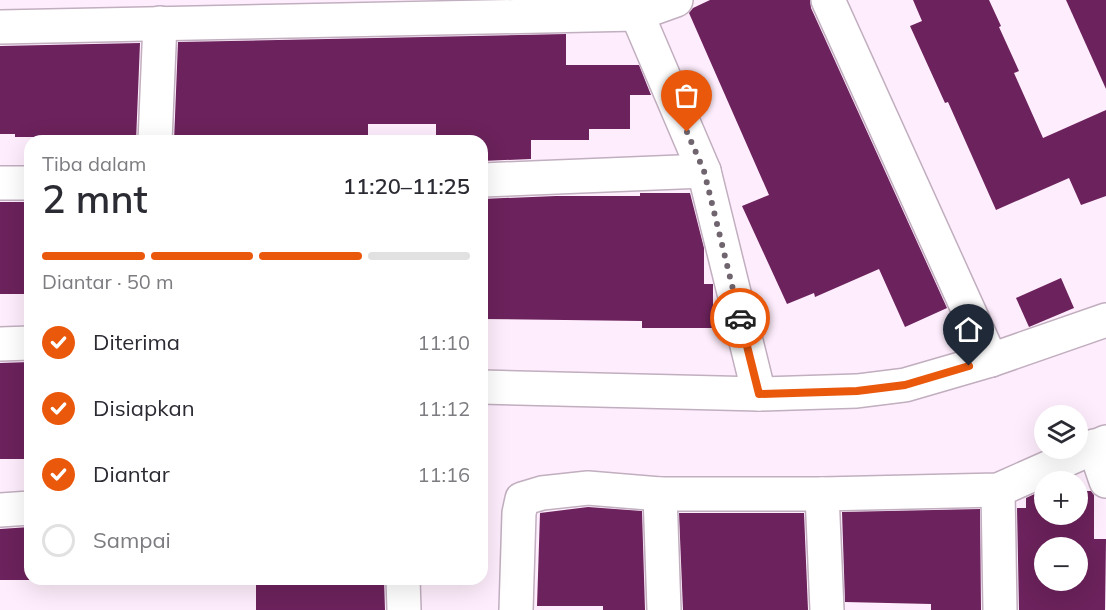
<!DOCTYPE html>
<html lang="id">
<head>
<meta charset="utf-8">
<style>
  body { margin:0; font-family:Mulish,sans-serif; background:#f7f7f7; color:#2b2b33; height:100vh; display:flex; flex-direction:column; font-size:22px; white-space:nowrap }
  * { box-sizing:border-box; margin:0 }
  p { font-size:20px; color:#7c7c81 }
  .icon { flex:none; width:33px; height:33px; fill:none; stroke:currentColor; stroke-width:2; stroke-linecap:round; stroke-linejoin:round }
  .map { position:relative; flex:1; overflow:hidden }
  .details { position:absolute; left:24px; top:135px; width:464px; height:450px; display:flex; flex-direction:column; background:#fff; border-radius:18px; box-shadow:0 6px 24px #0002 }
  .details>* { flex:none }
  .tools { position:absolute; left:1034px; top:405px; display:grid; gap:12px }
  .tools a { display:grid; place-items:center; width:54px; height:54px; border-radius:50%; background:#fff; box-shadow:0 6px 24px #0002; font-size:30px }
  .pin { position:absolute; display:grid; place-items:center; width:51px; height:51px; color:#fff; margin:-62px -26px; border-radius:50% 50% 50% 0; rotate:-45deg; box-shadow:0 0 6px #0007 }
  .pin .icon { rotate:45deg }
  .courier { position:absolute; display:grid; place-items:center; width:60px; height:60px; margin:-30px; border:4px solid #ea580c; border-radius:50%; background:#fff; color:#222; box-shadow:0 2px 8px #0007 }
  .summary em { font-style:normal; font-weight:600 }
  .summary div { display:flex; flex-direction:column-reverse }
  .summary { display:flex; align-items:center; justify-content:space-between; height:102px; padding:0 18px }
  h1 { font-size:39px; font-weight:600; line-height:45px }
  .bar { display:grid; grid-template-columns:repeat(4,1fr); gap:9px 6px; align-content:center; height:72px; padding:0 18px }
  .bar i { height:8px; border-radius:4px; background:#e1e1e2 }
  .bar .selected { background:#ea580c }
  .bar p { grid-column:span 4 }
  ol { padding:0 18px; list-style:none }
  li { display:flex; align-items:center; gap:18px; height:66px }
  li p { margin-inline-start:auto }
  li .icon { padding:6px; border-radius:50%; background:#ea580c; color:#fff; stroke-width:4 }
  li:last-child { color:#7c7c81 }
  li i { width:33px; height:33px; border:3px solid #e1e1e2; border-radius:50% }
  .map>svg:first-child { display:block }
  .building { fill:#6c225c; fill-rule:evenodd }
  .lines { fill:none; stroke-linecap:round; stroke-linejoin:round }
  .minor-casing { stroke:#c1aebf; stroke-width:36 }
  .minor { stroke:#fff; stroke-width:33 }
  .done { stroke:#70656e; stroke-width:6; stroke-dasharray:0 10.8 }
  .route { stroke:#ea580c; stroke-width:8 }
</style>
</head>
<body>
<div class="map">
<svg width="1106" height="610" viewBox="0 0 1106 610">
  <rect width="100%" height="100%" fill="#feedfc"/>
  <g class="building">
    <polygon points="710,0 810,0 811,8 947,308 905,327 879,269 815,297 814,293 787,304 742,206 769,195 689,13 693,8"/>
    <polygon points="913,0 989,0 1001,26 999,27 1019,71 1014,73 1043,138 1106,110 1106,196 1081,205 1069,178 996,210 948,102 945,103 910,26 922,21"/>
    <polygon points="1066,0 1106,0 1106,89"/>
    <polygon points="566,34 566,65 639,65 651,95 630,95 630,129 589,129 589,140 531,140 531,159 482,161 482,141 436,141 436,124 368,124 368,139 335,138 335,141 174,141 178,42"/>
    <polygon points="140,43 136,141 115,141 115,137 15,137 15,134 0,134 0,46"/>
    <polygon points="640,193 690,193 704,248 704,284 713,284 713,328 642,328 642,321 482,319 482,199 556,196 640,196"/>
    <rect x="0" y="202" width="30" height="92"/>
    <polygon points="1061,278 1074,308 1029,327 1016,298"/>
    <polygon points="30,362 30,459 0,459 0,363"/>
    <path d="M1041,491H1044V514H1077V491H1091L1094,495V539H1106L1105,610H1019L1017,508H1026V498ZM1044,548H1077V580H1044Z"/>
    <polygon points="588,507 642,511 645,610 603,610 603,606 537,606 540,513"/>
    <polygon points="980,509 981,610 931,610 931,604 845,602 842,512"/>
    <polygon points="679,513 804,513 808,610 683,610"/>
    <polygon points="30,527 30,580 0,580 0,529"/>
    <polygon points="256,579 384,579 385,610 256,610"/>
  </g>
  <g class="lines">
    <defs>
      <g id="minor">
        <polyline points="828,0 991,360"/>
        <polyline points="0,27 637,14 676,0"/>
        <polyline points="155,141 160,23"/>
        <polyline points="482,180 704,171"/>
        <polyline points="0,183 30,183"/>
        <polyline points="0,344 30,343"/>
        <polyline points="482,387 759,394 704,171 637,14 629,0"/>
        <polyline points="759,394 857,391 905,385 991,360 1106,320"/>
        <polyline points="1094,446 1106,481"/>
        <polyline points="998,490 1000,610"/>
        <polyline points="660,494 664,610"/>
        <polyline points="822,494 827,610"/>
        <polyline points="0,510 30,508"/>
        <polyline points="403,579 404,610"/>
        <polyline points="516,610 519,513 522,499 542,493 588,488 660,494 822,494 998,490 1106,442"/>
      </g>
    </defs>
    <use href="#minor" class="minor-casing"/>
    <use href="#minor" class="minor"/>
  </g>
  <g class="lines">
    <polyline class="done" points="687,132 704,171 740,318"/>
    <polyline class="route" points="740,318 759,394 857,391 905,385 969,366"/>
  </g>
</svg>
<div class="tools">
<a><svg class="icon" aria-label="layers" viewBox="0 0 24 24"><path d="M12 4l9 5-9 5-9-5zM3 14l9 5 9-5"/></svg></a>
<a>+</a>
<a>−</a>
</div>
<div class="pin" style="left:687px;top:132px;background:#ea580c"><svg class="icon" aria-label="bag" viewBox="0 0 24 24"><path d="M5 8h14l-1 12H6zM9 8a3 3 0 0 1 6 0"/></svg></div>
<div class="pin" style="left:969px;top:366px;background:#1f2937"><svg class="icon" aria-label="home" viewBox="0 0 24 24"><path d="M3 11l9-7 9 7M6 9v11h12V9"/></svg></div>
<div class="courier" style="left:740px;top:318px"><svg class="icon" aria-label="car" viewBox="0 0 24 24"><path d="M5 17H2v-5l4-1 3-4h7l3 4 3 1v5h-3M9 17h6M6 11h13"/><circle cx="7" cy="17" r="2"/><circle cx="17" cy="17" r="2"/></svg></div>
<section class="details">
<div class="summary"><div><h1>2 mnt</h1><p>Tiba dalam</p></div><em>11:20–11:25</em></div>
<div class="bar"><i class="selected"></i><i class="selected"></i><i class="selected"></i><i></i><p>Diantar · 50 m</p></div>
<ol>
<li><svg class="icon" aria-label="check" viewBox="0 0 24 24"><path d="M5 12l5 5 9-10"/></svg>Diterima<p>11:10</p></li>
<li><svg class="icon" aria-label="check" viewBox="0 0 24 24"><path d="M5 12l5 5 9-10"/></svg>Disiapkan<p>11:12</p></li>
<li><svg class="icon" aria-label="check" viewBox="0 0 24 24"><path d="M5 12l5 5 9-10"/></svg>Diantar<p>11:16</p></li>
<li><i></i>Sampai</li>
</ol>
</section>
</div>
</body>
</html>
